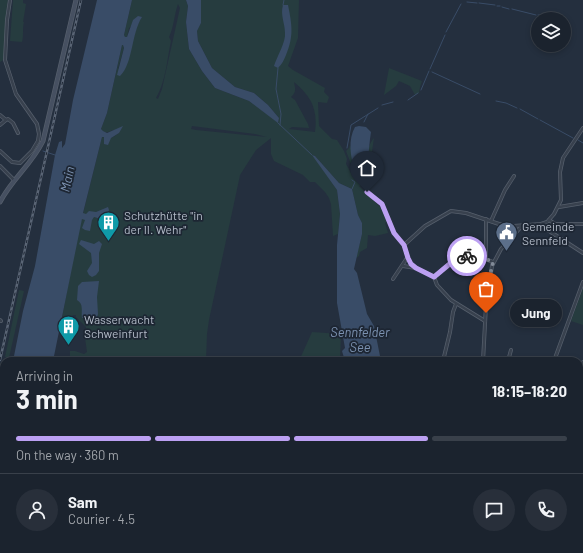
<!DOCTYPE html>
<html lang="en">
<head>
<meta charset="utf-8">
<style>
  body { margin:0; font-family:Barlow,sans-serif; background:#282f3a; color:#f1f3f6; height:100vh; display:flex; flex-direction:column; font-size:15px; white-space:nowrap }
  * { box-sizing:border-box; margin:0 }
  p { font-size:13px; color:#a0a4aa }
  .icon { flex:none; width:22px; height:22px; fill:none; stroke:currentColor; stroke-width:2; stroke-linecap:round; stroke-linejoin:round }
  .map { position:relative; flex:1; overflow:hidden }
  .drawer { position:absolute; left:0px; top:357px; width:583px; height:196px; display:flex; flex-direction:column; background:#1b232e; border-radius:12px 12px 0 0; box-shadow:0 2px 6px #0003,0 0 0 1px #39404a }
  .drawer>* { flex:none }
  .controls { position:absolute; left:531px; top:12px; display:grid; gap:8px }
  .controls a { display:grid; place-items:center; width:40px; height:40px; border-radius:50%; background:#1b232e; box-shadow:0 2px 6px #0003,0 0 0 1px #39404a; font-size:20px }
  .pin { position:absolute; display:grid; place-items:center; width:34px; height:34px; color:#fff; margin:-41px -17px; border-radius:50% 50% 50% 0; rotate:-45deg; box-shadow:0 0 4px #0007 }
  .pin .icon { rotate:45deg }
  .courier { position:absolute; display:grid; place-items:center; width:40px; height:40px; margin:-20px; border:3px solid #bca0f2; border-radius:50%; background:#fff; color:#222; box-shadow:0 1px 5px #0007 }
  .bubble { position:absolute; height:28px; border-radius:14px; background:#1b232e; box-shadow:0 2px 6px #0003,0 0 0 1px #39404a; font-size:13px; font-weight:700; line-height:28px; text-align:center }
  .head em { font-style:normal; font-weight:700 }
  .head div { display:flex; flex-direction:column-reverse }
  .head { display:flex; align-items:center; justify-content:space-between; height:68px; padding:0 16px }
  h1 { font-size:26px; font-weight:700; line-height:30px }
  .bar { display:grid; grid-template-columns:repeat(4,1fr); gap:6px 4px; align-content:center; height:48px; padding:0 16px }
  .bar i { height:5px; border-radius:3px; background:#39404a }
  .bar .current { background:#bca0f2 }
  .bar p { grid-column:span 4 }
  .line { display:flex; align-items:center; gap:10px; padding:0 16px; border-top:1px solid #39404a }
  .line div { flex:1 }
  .round { display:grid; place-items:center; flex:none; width:42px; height:42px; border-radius:21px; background:#282f3a }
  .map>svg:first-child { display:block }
  .green { fill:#263c3f; fill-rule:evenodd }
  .water { fill:#394c67 }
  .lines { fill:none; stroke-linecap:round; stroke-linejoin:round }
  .stream { stroke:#394c67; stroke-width:1 }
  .street-casing { stroke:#565f6c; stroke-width:4 }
  .secondary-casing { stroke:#565f6c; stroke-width:5 }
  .street { stroke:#38414e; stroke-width:2.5 }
  .secondary { stroke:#465061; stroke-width:3.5 }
  .rail-casing { stroke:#5a6575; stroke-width:2.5 }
  .rail { stroke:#1d2633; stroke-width:1; stroke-dasharray:3; stroke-linecap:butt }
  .done { stroke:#828b98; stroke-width:4; stroke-dasharray:0 7.2 }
  .route { stroke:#bca0f2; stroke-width:5 }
  .labels { text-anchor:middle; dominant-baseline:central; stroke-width:3.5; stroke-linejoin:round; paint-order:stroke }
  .poi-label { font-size:12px; fill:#b4bcc9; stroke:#1d2633; text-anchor:start }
  .water-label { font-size:13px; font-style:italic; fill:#7c92b1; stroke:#1d2633 }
</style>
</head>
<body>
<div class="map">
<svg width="583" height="553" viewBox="0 0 583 553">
  <rect width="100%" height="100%" fill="#242f3e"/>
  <g class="green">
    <polygon points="0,0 8,0 6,13 5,59 0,62"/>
    <path d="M13,0H23V3L26,4L23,22H24C22,30 24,35 22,42L10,41Z"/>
    <path d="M132,0H186L188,6L186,22L189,49L202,71L215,88L249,101L278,122L279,118L268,105L254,93L235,87L212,68L198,41L197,31L201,23V0H299L298,38L288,66L293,70L325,88L324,92L329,97L327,103L318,102L319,126L332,139L337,140L344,151L347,159L346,164L351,173L354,172L346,151L349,148L350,145L359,172L364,171C372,160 364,149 374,138L367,185L365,186L363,185L359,186L381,208L387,222L385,223L388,233L375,236L368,235L367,248L360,252L359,256L356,258L362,234V223L358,215L352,189L339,183L315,156L313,155L337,190L340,214L338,234L333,236L331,204L329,198L325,192L315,182H310L303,175L274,161L271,154V138L256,150L240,175L239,180L209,320L207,334L206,361H75L70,356V351H75L84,354L87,352L85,338L86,327L76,317V315H73L65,329H62L61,323L77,238L102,137L111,138L119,133L114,130C108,132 105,134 101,129L107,113L122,45H123L124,48L118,69L127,64C131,48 133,31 141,18L129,28L127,37H125L124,35ZM178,4L180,8L162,89L158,99L156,98C166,81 167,59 171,41L169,37C174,27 174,15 178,4ZM294,82C311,96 318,109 315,132L289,129L292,127L309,128L308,124L295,100L291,97C297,92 295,88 294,82ZM192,126L255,134L267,137L196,130L191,129Z"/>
    <polygon points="389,68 422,81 420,87 419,93 415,95 410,86 399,81 396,86 384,95"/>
    <polygon points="583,288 583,325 571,321"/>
    <polygon points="19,290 24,291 9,358 5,357"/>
    <polygon points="312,332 341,334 340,361 299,361"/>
    <polygon points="52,549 131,549 131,553 54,553"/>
    <path d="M268,549H319L314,553C309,553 305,551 301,551C289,552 279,553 268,549Z"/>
  </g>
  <g class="water">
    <path d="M97,0H132L124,35L125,37H127L133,20L138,16L142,17C131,34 133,64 120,76L117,75L124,48L123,45H122L107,113L101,129L103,131L107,133L123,126L119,133L111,138L108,145L104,144V137H102L83,213L86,214L89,211L96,212L108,207L109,210L104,227C102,221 100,218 94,217L92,220L90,231L85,230L82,228L85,220L82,219L53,361H13L23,311L35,266L55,155L59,142L62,141V148L65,144L73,100Z"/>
    <polygon points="186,0 201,0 201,23 197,31 198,41 212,68 235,87 254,93 268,105 279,118 278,123 249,101 215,88 202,71 189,49 186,22 188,6"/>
    <path d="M283,5H288C292,25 294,36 286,55C284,60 282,64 278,68L274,66C277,56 286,42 285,33C285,23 280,15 283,5Z"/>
    <path d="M359,126L366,127L371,132L370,139L367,169C363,172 359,172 355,170C350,157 348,139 355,127Z"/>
    <polygon points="312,155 315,156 339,183 352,189 358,215 362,223 362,234 354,269 357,273 367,314 374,326 381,361 345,361 342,351 345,348 337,303 337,245 340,214 337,190"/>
    <polygon points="81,240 94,244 99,241 102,244 99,253 99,271 96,275 92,277 89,275 87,271 92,263 91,253 79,244"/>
    <path d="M99,281L97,297L98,314L97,317L82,318C81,311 84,304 77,300L78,286L82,282Z"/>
    <polygon points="4,407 4,549 24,549 23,553 0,553 0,421"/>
  </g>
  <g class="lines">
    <g class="stream">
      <polyline points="467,2 477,3"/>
      <polyline points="479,3 495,5"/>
      <polyline points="283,5 284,0"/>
      <polyline points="497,6 500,6"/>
      <polyline points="502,7 509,9"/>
      <polyline points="512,9 536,15"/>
      <polyline points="538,15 554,15"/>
      <polyline points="446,32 461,4"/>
      <polyline points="278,68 276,89 281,114 280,125"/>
      <polyline points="430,69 445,35"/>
      <polyline points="432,72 480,94"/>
      <polyline points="421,90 429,71"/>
      <polyline points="408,100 418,93"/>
      <polyline points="496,101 506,103 517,108"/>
      <polyline points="382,105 393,102"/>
      <polyline points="520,109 538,119"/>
      <polyline points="540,120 573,138"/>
      <polyline points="364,122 368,114"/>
      <polyline points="278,123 312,155"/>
      <polyline points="578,140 583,143"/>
      <polyline points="347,148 351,125 378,108"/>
      <polyline points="43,151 55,155"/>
      <polyline points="356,178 359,172"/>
      <polyline points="352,180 355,182 352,189"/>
      <polyline points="303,552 306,549"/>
    </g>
    <defs>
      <g id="street">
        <polyline points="0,115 6,120 8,119 13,123 18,133"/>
        <polyline points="0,125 6,120"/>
        <polyline points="0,151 12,162 20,163 32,151 38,141 39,134 37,124 16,94 5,60 7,20 10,0"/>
        <polyline points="0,166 14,180"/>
        <polyline points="367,192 382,204 394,233 404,245 408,258 411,264 416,268 434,277 437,285 451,300 485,321"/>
        <polyline points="559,207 583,203"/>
        <polyline points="486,219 486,259"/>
        <polyline points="549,220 555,224 583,224"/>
        <polyline points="491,221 505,190 514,176"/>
        <polyline points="541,224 543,227 583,253"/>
        <polyline points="404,245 425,226 451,211 466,213 499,224 514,226 541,224 547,222 554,214 561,200 560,172 563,158 583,128"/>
        <polyline points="403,266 416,268"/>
        <path d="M434,277C441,272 451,260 459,257C466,254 486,259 493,262"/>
        <polyline points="393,279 407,258"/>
        <polyline points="0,320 1,321"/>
        <polyline points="443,361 450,332 453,312 456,304"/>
        <polyline points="483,361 486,305 492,266 501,249 521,227"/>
        <polyline points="508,361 511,350"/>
        <polyline points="554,361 583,282"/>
        <polyline points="579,381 583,381"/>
        <polyline points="581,381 583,362"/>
        <polyline points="579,405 583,403"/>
        <polyline points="579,444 583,442"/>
        <polyline points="579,479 583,476"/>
        <polyline points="579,494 583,498"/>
        <polyline points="579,519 583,513"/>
        <polyline points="500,549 507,553"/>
        <polyline points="527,549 534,553"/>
        <polyline points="108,553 109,549"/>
        <polyline points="463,553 464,549"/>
        <polyline points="496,553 497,549"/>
        <polyline points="559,553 562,549"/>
      </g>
      <path id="secondary" d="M0,202C12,179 32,164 43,141L76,0"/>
    </defs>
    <use href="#street" class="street-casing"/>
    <use href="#secondary" class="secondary-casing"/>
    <use href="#street" class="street"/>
    <use href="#secondary" class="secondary"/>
    <defs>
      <polyline id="rail" points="0,360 81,0"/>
    </defs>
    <use href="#rail" class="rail-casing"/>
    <use href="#rail" class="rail"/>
  </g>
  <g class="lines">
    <polyline class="done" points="467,256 486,259 493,262 489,280 486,313"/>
    <polyline class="route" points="367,192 382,204 394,233 404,245 408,258 411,264 416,268 434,277 458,257 467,256"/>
  </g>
  <defs>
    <symbol id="building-pin" viewBox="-11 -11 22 30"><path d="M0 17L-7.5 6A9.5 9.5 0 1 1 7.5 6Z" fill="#0f9aa8" stroke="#1d2633"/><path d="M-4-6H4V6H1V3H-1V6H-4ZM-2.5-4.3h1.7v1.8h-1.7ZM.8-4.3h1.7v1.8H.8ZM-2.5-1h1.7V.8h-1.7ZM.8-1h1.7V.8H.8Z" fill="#fff"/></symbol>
    <symbol id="civic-pin" viewBox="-11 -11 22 30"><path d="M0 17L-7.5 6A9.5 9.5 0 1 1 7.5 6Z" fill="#5c6f8a" stroke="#1d2633"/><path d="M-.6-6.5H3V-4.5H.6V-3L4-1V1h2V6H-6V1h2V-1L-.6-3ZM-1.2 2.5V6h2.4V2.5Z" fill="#fff"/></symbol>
  </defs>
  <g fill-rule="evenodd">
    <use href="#building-pin" x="96" y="210" width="25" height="34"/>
    <use href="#civic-pin" x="494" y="220" width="25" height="34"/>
    <use href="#building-pin" x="56" y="314" width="25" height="34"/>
  </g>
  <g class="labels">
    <g class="poi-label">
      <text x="124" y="215">Schutzhütte "in<tspan x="124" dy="14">der II. Wehr"</tspan></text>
      <text x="522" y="226">Gemeinde<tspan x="522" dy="14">Sennfeld</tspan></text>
      <text x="84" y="319">Wasserwacht<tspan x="84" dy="14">Schweinfurt</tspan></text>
    </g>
    <g class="water-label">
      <text transform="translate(67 179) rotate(-77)">Main</text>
      <text x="360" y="332">Sennfelder<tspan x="360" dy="15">See</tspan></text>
    </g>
  </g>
</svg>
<div class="controls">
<a><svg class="icon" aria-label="layers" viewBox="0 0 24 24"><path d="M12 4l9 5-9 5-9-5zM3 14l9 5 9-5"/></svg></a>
</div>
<div class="pin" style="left:486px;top:313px;background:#ea580c"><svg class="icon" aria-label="bag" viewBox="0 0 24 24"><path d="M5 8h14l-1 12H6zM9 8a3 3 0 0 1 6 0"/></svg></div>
<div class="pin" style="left:367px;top:192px;background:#1f2937"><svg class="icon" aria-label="home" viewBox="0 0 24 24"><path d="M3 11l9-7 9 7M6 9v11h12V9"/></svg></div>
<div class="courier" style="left:467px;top:256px"><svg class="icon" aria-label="bike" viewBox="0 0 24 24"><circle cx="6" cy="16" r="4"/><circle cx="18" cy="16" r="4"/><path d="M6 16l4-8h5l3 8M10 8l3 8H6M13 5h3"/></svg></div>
<div class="bubble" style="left:510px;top:299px;width:52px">Jung</div>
<section class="drawer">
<div class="head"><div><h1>3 min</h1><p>Arriving in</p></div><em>18:15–18:20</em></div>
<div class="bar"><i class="current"></i><i class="current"></i><i class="current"></i><i></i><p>On the way · 360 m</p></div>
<div class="line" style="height:72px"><a class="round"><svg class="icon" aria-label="person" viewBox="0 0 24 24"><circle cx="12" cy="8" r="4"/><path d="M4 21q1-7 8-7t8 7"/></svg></a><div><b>Sam</b><p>Courier · 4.5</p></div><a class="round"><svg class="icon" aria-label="chat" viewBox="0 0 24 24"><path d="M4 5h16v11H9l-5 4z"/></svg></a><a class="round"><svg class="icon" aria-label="phone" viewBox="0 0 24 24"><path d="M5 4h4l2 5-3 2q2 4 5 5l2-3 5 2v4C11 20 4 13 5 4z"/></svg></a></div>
</section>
</div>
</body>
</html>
